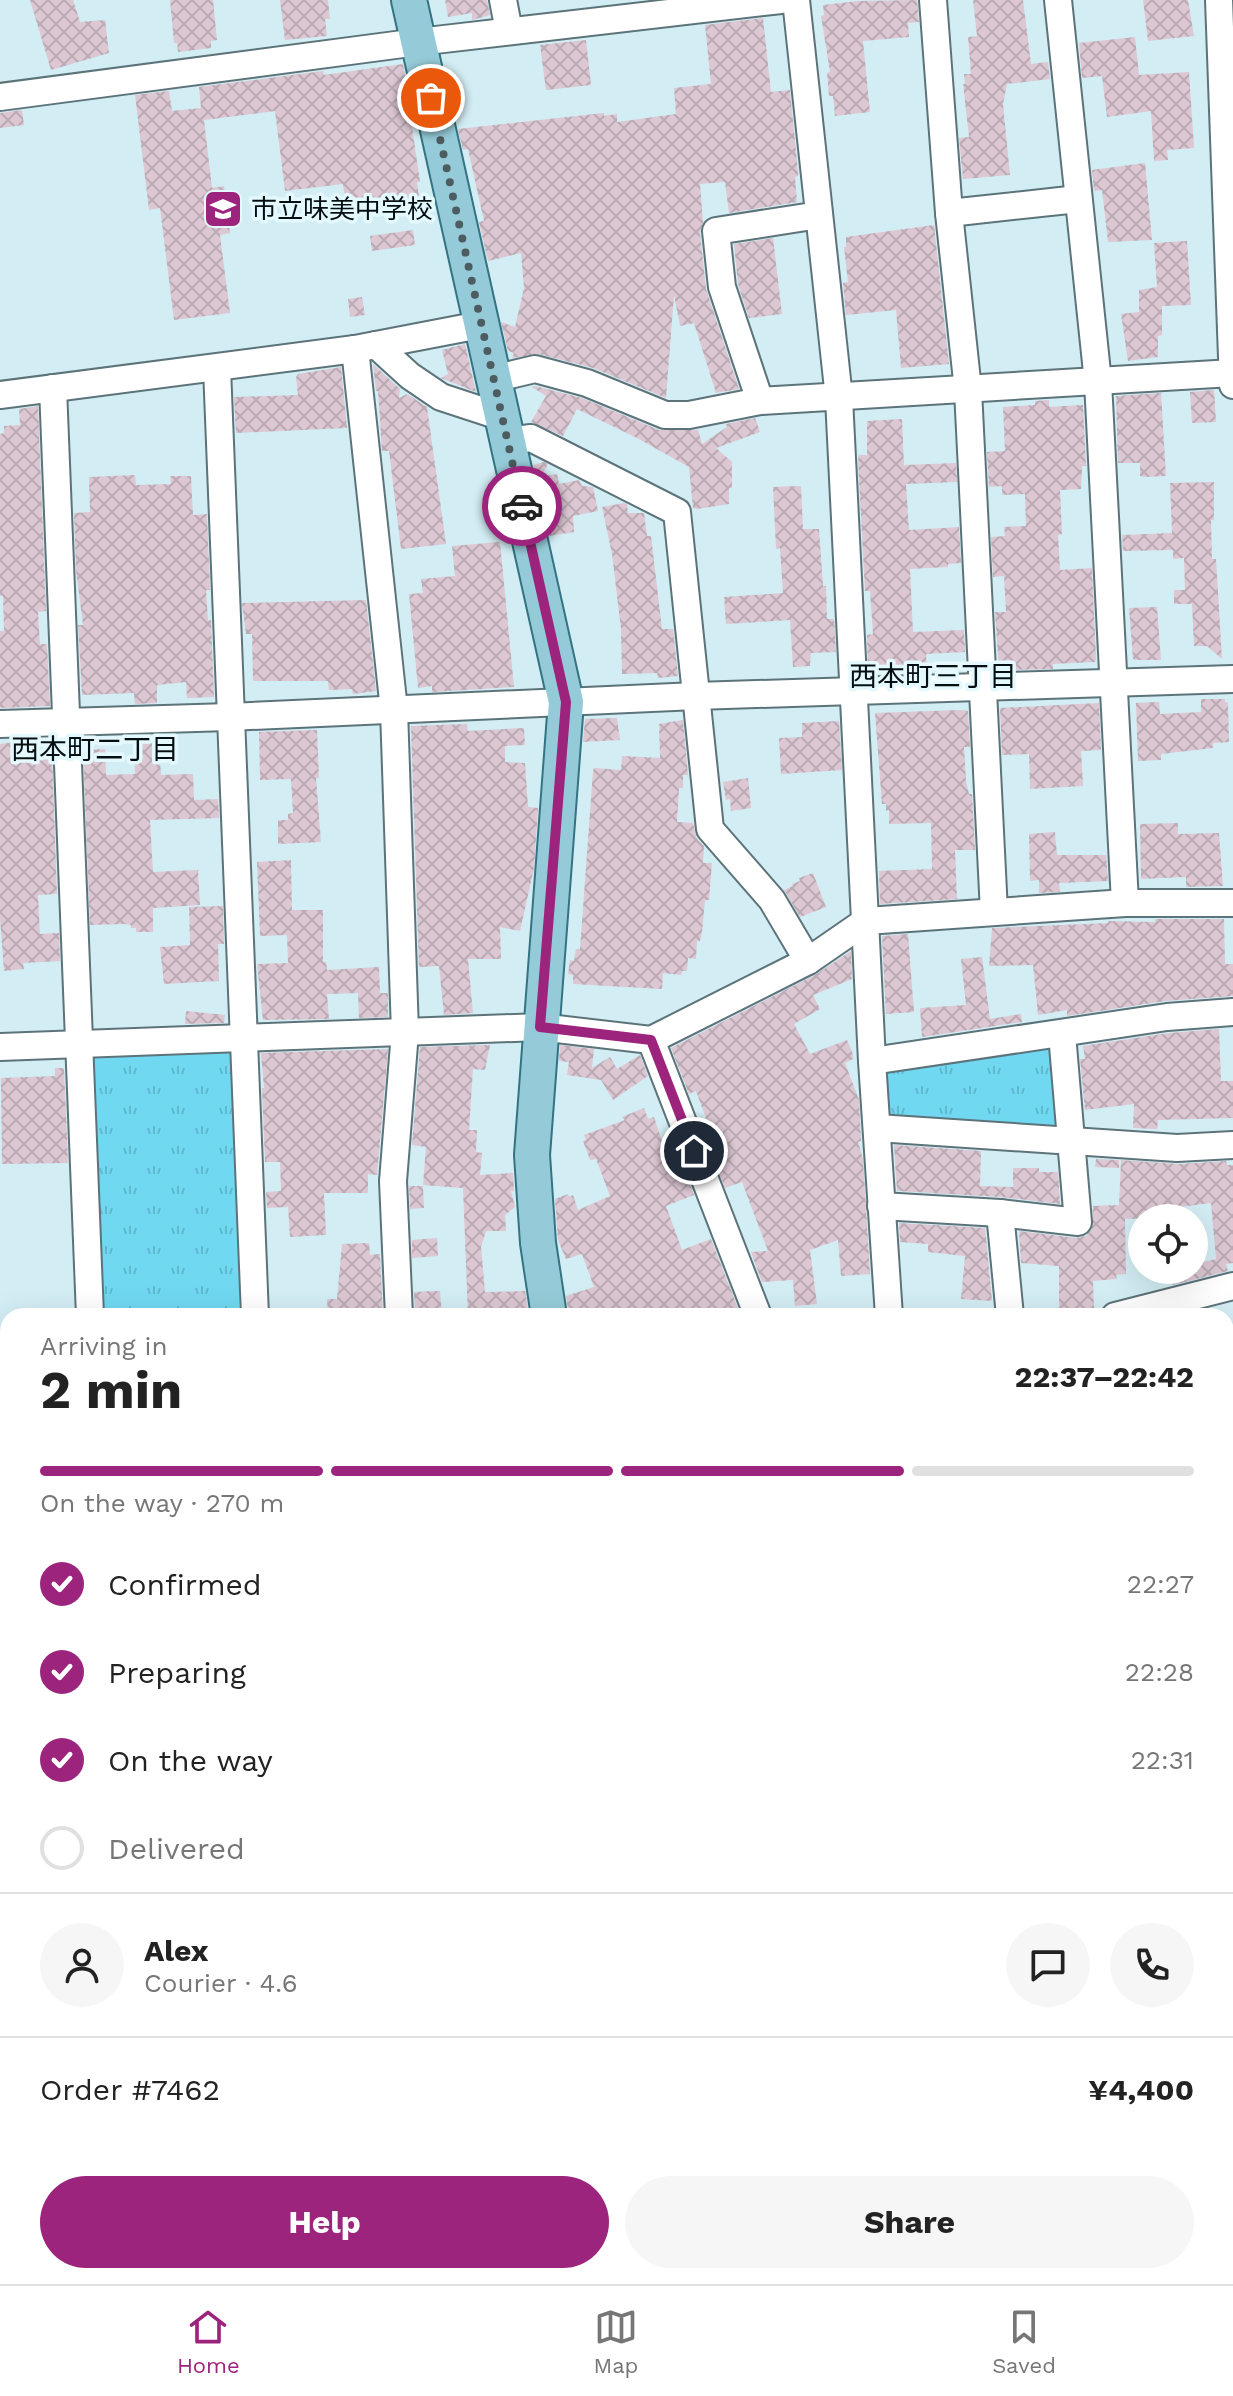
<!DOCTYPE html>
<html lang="en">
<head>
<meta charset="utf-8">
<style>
  body { margin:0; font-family:"Work Sans","Noto Sans JP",sans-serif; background:#f6f6f6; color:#222; height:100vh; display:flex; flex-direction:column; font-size:30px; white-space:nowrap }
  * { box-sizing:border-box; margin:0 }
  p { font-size:26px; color:#767676 }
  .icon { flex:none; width:44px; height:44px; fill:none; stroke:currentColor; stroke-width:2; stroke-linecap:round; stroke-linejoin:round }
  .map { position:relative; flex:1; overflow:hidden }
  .details { position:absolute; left:0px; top:1308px; width:1234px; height:976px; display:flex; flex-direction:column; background:#fff; border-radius:24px 24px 0 0; box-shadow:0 8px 32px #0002 }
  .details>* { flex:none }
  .buttons { position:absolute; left:1128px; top:1204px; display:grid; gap:16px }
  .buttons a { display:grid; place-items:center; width:80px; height:80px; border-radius:50%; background:#fff; box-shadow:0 8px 32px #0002; font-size:40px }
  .pin { position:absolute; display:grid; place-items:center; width:68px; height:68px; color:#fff; margin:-34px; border:4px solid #fff; border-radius:50%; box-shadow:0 2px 8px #0007 }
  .courier { position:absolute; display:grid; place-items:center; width:80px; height:80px; margin:-40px; border:6px solid #9d247c; border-radius:50%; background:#fff; color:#222; box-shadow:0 2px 10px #0007 }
  .summary em { font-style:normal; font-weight:700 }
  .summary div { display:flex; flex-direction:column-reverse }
  .summary { display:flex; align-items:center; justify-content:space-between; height:136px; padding:0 40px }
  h1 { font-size:52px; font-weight:700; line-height:60px }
  .bar { display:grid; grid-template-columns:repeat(4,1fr); gap:12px 8px; align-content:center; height:96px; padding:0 40px }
  .bar i { height:10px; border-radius:6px; background:#e0e0e0 }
  .bar .active { background:#9d247c }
  .bar p { grid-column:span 4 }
  .line { display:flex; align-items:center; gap:20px; padding:0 40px; border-top:2px solid #e0e0e0 }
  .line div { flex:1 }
  .round { display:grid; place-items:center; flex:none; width:84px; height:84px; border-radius:42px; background:#f6f6f6 }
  ol { padding:0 40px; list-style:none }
  li { display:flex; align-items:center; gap:24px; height:88px }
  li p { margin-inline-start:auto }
  li .icon { padding:8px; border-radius:50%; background:#9d247c; color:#fff; stroke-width:4 }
  li:last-child { color:#767676 }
  li i { width:44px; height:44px; border:4px solid #e0e0e0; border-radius:50% }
  .cta { display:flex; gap:16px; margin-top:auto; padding:16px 40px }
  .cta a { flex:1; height:92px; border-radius:48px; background:#9d247c; color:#fff; font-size:32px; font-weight:700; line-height:92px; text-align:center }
  .cta a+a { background:#f6f6f6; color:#222 }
  .menu { display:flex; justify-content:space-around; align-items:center; height:112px; border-top:2px solid #e0e0e0; background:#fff; font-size:22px; color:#767676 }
  .menu a { display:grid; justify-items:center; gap:4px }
  .menu .active { color:#9d247c }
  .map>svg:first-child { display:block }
  .park { fill:url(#park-tufts) }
  .building { fill:url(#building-cross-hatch) }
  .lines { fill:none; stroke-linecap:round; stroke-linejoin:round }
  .minor-casing { stroke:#5c7379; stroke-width:30 }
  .major-casing { stroke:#347381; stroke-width:38 }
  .minor { stroke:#fff; stroke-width:26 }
  .major { stroke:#95cbd8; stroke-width:34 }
  .rail-casing { stroke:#6d7e83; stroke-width:9 }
  .rail { stroke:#e4f9fe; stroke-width:6; stroke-dasharray:18; stroke-linecap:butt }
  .done { stroke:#4d5c60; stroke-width:8; stroke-dasharray:0 14.4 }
  .route { stroke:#9d247c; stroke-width:10 }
  .labels { text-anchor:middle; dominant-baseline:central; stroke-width:7; stroke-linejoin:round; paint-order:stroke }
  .poi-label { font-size:26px; fill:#050e10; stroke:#e4f9fe; text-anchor:start }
  .neighbourhood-label { font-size:28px; fill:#050e10; stroke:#e4f9fe }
</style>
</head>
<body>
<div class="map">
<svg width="1233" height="2284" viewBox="0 0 1233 2284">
  <defs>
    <pattern id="park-tufts" width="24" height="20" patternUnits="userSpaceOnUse" patternTransform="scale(2)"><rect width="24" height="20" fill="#70d8f1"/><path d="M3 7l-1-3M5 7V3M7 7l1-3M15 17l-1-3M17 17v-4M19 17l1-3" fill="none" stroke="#60b8ce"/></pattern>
    <pattern id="building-cross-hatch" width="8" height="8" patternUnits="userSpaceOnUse" patternTransform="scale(2)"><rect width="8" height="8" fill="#dcc7d3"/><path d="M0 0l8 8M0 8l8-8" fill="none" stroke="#bbaab4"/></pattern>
  </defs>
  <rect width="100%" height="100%" fill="#d3edf4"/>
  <g class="park">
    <polygon points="1053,1040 1058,1131 884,1116 881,1071"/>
    <polygon points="227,1048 232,1053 240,1316 99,1316 92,1053"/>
  </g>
  <g class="building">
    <polygon points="30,0 73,0 80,22 105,20 109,53 51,70"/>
    <polygon points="170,0 213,0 217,40 211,41 211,48 178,52 177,43 174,43"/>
    <polygon points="280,0 328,0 330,19 325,19 327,36 285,40"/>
    <polygon points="445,0 487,0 490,15 472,20 472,13 448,17"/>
    <polygon points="917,0 919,22 908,23 909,37 863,41 870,112 835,116 833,96 829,96 827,73 830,72 821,16 824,15 823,5 858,1"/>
    <polygon points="973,0 1023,0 1031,64 1048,62 1050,79 1007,84 1003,104 1010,175 963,179 959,138 969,137 963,84 965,84 964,74 971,74 968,37 977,36"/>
    <polygon points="1143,0 1188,0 1194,36 1148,41"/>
    <polygon points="763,18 771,92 790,90 798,172 798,176 795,177 797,202 729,213 725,182 700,184 703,222 700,233 706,289 739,389 716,393 694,323 680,326 674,295 666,398 593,368 539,354 512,358 514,353 508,351 501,322 515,327 524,288 521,253 488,261 479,222 484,221 468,149 463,150 458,129 604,113 604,116 617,114 617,122 676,114 674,88 711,84 705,25"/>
    <polygon points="1135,37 1139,75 1189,72 1194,148 1167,150 1168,160 1154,161 1151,111 1107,117 1102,76 1082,78 1079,43"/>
    <polygon points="586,40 591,85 546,90 540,45"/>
    <polygon points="403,64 420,182 417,182 419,197 346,207 343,184 285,191 275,111 204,120 212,188 224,186 230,233 220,235 230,313 174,320 160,208 149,210 135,95 169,91 172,111 201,108 199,87 323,71 324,75"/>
    <polygon points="22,110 24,125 0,128 0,113"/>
    <polygon points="1145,163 1152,240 1108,242 1102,190 1094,191 1092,170"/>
    <polygon points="934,225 949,364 901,368 896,310 846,315 843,283 848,282 844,247 846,247 846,237"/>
    <polygon points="413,230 415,245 372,251 370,236"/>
    <polygon points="773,238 782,314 749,318 738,284 734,244"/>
    <polygon points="1187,241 1191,305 1162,306 1162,335 1158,336 1158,357 1128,361 1121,314 1139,312 1139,290 1157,287 1154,243"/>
    <polygon points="362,297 365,315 350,317 348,299"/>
    <polygon points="465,344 476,392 441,378 448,374 442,350"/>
    <polygon points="373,364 400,389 399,398 407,394 427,407 446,544 401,549 389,451 382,451 378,391 376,391"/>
    <polygon points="341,367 347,428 236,433 234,397 298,395 296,377 298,374"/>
    <polygon points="535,386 582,398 659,430 698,430 702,444 727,427 726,424 755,418 760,432 716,448 732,462 732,488 729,488 729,504 697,509 693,508 689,467 637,438 577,409 563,436 531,422 546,396 532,387"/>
    <polygon points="1214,390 1216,422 1192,423 1190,392"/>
    <polygon points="1161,393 1166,476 1144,477 1140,476 1140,463 1118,463 1116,396"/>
    <polygon points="1049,400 1049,407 1083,405 1086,466 1082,466 1081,489 1060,490 1062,534 1058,535 1060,570 1092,568 1096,658 1095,662 1053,664 1053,669 999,670 995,612 1006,612 1004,576 993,577 991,537 1005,536 1004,527 1026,526 1025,494 1002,495 1002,486 989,487 987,452 1005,451 1003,407 1035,405 1035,401"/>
    <polygon points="38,406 46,611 38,612 40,644 47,644 50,706 0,708 0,631 4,631 3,596 0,596 0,434 4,433 4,426 20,425 19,409"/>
    <polygon points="902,419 904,465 956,463 957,482 906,484 909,530 959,527 961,563 948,564 948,567 910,569 913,632 964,630 965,652 926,654 927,668 924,669 924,672 907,672 907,666 868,669 867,635 873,634 870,591 865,591 858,460 859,455 867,455 867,421"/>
    <polygon points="544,462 548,464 541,477 557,474 559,484 579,480 582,486 593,487 598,511 573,516 574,532 549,536 533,465"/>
    <polygon points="135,475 136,485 171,484 170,476 191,476 193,515 207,514 210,590 206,590 208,620 211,620 214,697 187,698 186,682 157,685 157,703 135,704 134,693 82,695 78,625 83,625 76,570 74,513 90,512 89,477"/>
    <polygon points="1214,482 1214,520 1211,520 1212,559 1216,559 1222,659 1207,646 1194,646 1192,604 1174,604 1174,590 1185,590 1184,558 1173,559 1173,550 1123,551 1122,535 1172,533 1170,483"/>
    <polygon points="801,486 803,529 819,529 823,586 826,586 827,619 834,619 836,652 811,653 810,666 793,667 790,620 726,624 724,597 783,593 780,548 776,549 773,487"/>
    <polygon points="624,503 627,504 628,513 644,513 647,536 651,536 662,629 673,629 678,676 658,678 657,673 622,674 621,629 612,554 602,507"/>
    <polygon points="500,542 514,687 432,692 432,686 418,688 409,594 423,593 421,579 455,576 452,546"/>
    <polygon points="366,600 376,691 353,694 352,689 329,690 328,681 253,681 252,634 246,634 242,603"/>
    <polygon points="1157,607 1161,660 1136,660 1133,659 1129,608"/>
    <polygon points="1201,699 1225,699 1225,702 1228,702 1229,742 1213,743 1213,748 1161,754 1161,760 1138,761 1136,703 1159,702 1160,714 1201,712"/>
    <polygon points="1099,703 1101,750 1081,751 1083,786 1030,789 1029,754 1002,755 1000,708"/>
    <polygon points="961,710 968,711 970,747 964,747 966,781 969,794 972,794 975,850 955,850 957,899 880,904 879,871 932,869 931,823 889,824 889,810 886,811 886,804 882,804 875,713"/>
    <polygon points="617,718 620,740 583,742 585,719"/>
    <polygon points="683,720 688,775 683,775 683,788 679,788 677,822 693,823 697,839 704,846 703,863 712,863 709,900 705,900 702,932 700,941 697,941 696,959 688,958 687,971 682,971 681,975 663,973 662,989 573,984 573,975 568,974 570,960 574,961 576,949 580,949 593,771 594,768 621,770 622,756 660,758 659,724"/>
    <polygon points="839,721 842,770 781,774 779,738 802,737 802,723"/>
    <polygon points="467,724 468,731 524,728 525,745 505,746 505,762 525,763 528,807 538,808 534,868 520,931 500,927 501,959 468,959 473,1013 444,1015 439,966 419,967 411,726"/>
    <polygon points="317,730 319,778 316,778 321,842 278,844 278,820 288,820 288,814 293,813 291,779 260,780 259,732"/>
    <polygon points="155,735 155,747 159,746 161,775 193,774 194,800 218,799 219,818 150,820 153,872 198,870 200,905 153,908 153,932 136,932 136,928 131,928 131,925 124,924 90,925 83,750 105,749 106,775 135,774 134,736"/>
    <polygon points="18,742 18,755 52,754 57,894 38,895 40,934 59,933 60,961 23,963 24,969 4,971 0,919 0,744"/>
    <polygon points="748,778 751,808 731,811 730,799 726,800 723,782"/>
    <polygon points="1178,823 1178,834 1219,833 1223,886 1186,887 1186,877 1141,879 1140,824"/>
    <polygon points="1055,832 1057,855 1106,855 1108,881 1059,883 1060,892 1039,893 1039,880 1030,881 1029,834"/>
    <polygon points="291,860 292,910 323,910 323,962 326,962 327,970 379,967 380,993 388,993 388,1017 359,1018 358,993 327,994 329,1019 263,1020 257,964 288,963 287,935 260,936 257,862"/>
    <polygon points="813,873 826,907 800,917 784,890 793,886 792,884 800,881 799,878"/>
    <polygon points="223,906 224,944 218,944 219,981 164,984 160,947 190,945 189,907"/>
    <polygon points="1155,919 1224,919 1225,964 1233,964 1233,996 1165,1001 1067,1016 1067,1010 1038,1015 1033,965 989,966 992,928 1108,923 1108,921 1155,922"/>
    <polygon points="908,934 914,1012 886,1014 882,936"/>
    <polygon points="851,951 852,979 813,995 820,1009 794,1024 810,1054 847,1040 853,1054 853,1059 845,1063 859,1100 861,1141 858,1142 863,1159 870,1274 841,1276 838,1240 810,1250 817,1304 795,1306 793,1280 762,1282 751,1252 768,1251 742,1182 725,1188 703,1131 710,1129 696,1091 689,1094 671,1048 815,975"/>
    <polygon points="982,957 990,1019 1021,1014 1022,1022 922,1037 920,1008 966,1005 961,959"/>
    <polygon points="186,1011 225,1015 224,1023 185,1024"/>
    <polygon points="1219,1029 1221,1081 1233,1081 1233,1118 1158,1120 1157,1129 1133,1128 1134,1104 1085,1110 1080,1059 1085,1059 1083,1046 1169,1033"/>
    <polygon points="490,1045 485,1070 473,1069 469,1130 477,1130 476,1152 482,1153 480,1175 513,1173 514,1191 511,1191 515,1207 505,1215 506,1231 486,1231 481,1247 485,1292 525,1291 529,1315 468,1316 463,1188 423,1185 426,1147 412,1145 420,1047"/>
    <polygon points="560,1045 594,1049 592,1068 610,1057 617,1069 640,1055 648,1076 613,1100 601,1080 567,1075 569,1062 559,1061"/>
    <polygon points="388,1049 377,1175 368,1174 368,1193 324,1193 326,1235 290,1237 288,1207 267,1208 266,1192 281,1191 280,1162 265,1162 262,1088 264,1088 261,1053"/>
    <polygon points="55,1068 64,1068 68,1163 2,1164 1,1078 55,1076"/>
    <polygon points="644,1108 648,1119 654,1117 666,1153 670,1151 679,1177 686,1175 694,1195 666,1206 682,1250 711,1239 741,1316 569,1316 566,1296 594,1287 582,1254 566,1259 558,1240 555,1199 568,1194 569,1197 573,1195 578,1210 610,1196 596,1159 590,1160 583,1141 586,1140 584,1135 625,1120 622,1117"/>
    <polygon points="894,1145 981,1151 980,1186 1013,1187 1013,1168 1039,1168 1039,1172 1058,1172 1060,1204 1001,1197 897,1191"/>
    <polygon points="1096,1159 1119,1160 1119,1168 1095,1167"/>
    <polygon points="1121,1160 1179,1164 1226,1161 1227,1165 1233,1165 1233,1263 1226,1264 1228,1271 1173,1285 1171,1272 1194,1270 1194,1264 1216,1259 1211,1203 1180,1207 1183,1218 1125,1219 1126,1274 1116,1275 1117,1279 1093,1281 1094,1308 1079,1309 1079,1314 1063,1316 1063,1313 1059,1313 1059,1266 1021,1263 1019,1231 1076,1238 1086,1236 1092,1229 1093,1206 1119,1205"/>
    <polygon points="409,1186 423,1186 424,1208 410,1209"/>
    <polygon points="899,1223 985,1228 992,1301 961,1299 965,1256 928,1252 928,1244 900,1242"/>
    <polygon points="437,1238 438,1256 412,1258 412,1240"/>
    <polygon points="369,1243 370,1255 380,1254 383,1316 328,1316 327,1299 337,1299 342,1244"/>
    <polygon points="432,1291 440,1291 442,1316 415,1316 414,1292"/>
  </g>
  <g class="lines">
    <defs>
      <g id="minor">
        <polyline points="503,0 509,31"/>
        <polyline points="796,0 839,398 872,1061 889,1316"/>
        <polyline points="933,0 949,213 968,390 994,912"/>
        <polyline points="1058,0 1098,382 1125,903"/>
        <polyline points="1219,0 1233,385"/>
        <polyline points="0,97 418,42 781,0"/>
        <polyline points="949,213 1078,199"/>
        <polyline points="376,345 410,376 441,397 502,417"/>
        <polyline points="355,349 394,710 405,1032 393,1181 399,1316"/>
        <polyline points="217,368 255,1316"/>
        <polyline points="493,379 535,369 587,383 665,415 689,415 760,401 1233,373"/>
        <polyline points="53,388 90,1316"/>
        <polyline points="0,395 355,349 480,325"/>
        <polyline points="760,401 722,287 716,231 819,215"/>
        <polyline points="507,441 531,438 677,512 710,829 772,900 808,961"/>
        <polyline points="0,724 229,717 696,696 1233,679"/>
        <polyline points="651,1040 758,1316"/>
        <polyline points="0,1047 540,1027 651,1040 808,961 866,921 1125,903 1233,903"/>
        <polyline points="872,1061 1167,1017 1233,1012"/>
        <polyline points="877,1128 1177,1148 1233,1145"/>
        <polyline points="881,1206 1000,1213 1078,1222 1062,1034"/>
        <polyline points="1000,1213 1010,1316"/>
        <polyline points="1115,1316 1233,1286"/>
        <polyline points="0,1370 8,1371"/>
        <polyline points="0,1697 8,1698"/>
        <polyline points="1226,1747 1233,1746"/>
        <polyline points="1226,1884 1233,1882"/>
        <polyline points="1226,1934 1233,1933"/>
        <polyline points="0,1996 8,1996"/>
        <polyline points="1226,2165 1233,2191"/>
        <polyline points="0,2176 8,2174"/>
        <polyline points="3,2224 6,2284"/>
        <polyline points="160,2276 161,2284"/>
        <polyline points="303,2276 304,2284"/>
        <polyline points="425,2276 425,2284"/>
        <polyline points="545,2276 545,2284"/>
        <polyline points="729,2276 751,2284"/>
        <polyline points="1073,2276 1074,2284"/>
        <polyline points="870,2284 875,2276"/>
      </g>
      <g id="major">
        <polyline points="409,0 566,702 532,1155 538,1243 549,1316"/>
        <polyline points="1226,1482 1233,1480"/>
        <polyline points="0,1536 8,1536"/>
        <polyline points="660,2276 662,2284"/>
      </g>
    </defs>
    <use href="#minor" class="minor-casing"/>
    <use href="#major" class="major-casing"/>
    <use href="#minor" class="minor"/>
    <use href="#major" class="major"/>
    <defs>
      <g id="rail">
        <polyline points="1226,1918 1233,1916"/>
        <polyline points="0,2194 8,2192"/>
      </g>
    </defs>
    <use href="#rail" class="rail-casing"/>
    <use href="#rail" class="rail"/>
  </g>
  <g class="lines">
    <polyline class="done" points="431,98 522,506"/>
    <polyline class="route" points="522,506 566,702 540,1027 651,1040 694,1151"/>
  </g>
  <defs>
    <symbol id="school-square" viewBox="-11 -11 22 22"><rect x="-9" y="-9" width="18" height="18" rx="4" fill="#9d247c" stroke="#e4f9fe"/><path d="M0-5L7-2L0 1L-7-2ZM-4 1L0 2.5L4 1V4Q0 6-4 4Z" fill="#fff"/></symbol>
  </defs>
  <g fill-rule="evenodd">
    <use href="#school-square" x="201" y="187" width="44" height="44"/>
  </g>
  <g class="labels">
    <g class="poi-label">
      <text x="251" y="209">市立味美中学校</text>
    </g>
    <g class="neighbourhood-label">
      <text x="933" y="676">西本町三丁目</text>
      <text x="95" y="749">西本町二丁目</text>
    </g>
  </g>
</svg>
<div class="buttons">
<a><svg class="icon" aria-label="locate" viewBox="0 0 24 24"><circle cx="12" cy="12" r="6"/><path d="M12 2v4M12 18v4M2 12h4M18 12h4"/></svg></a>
</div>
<div class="pin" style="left:431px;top:98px;background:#ea580c"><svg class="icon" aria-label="bag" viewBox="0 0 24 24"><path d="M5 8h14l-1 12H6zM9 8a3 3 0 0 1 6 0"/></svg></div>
<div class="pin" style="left:694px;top:1151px;background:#1f2937"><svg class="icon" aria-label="home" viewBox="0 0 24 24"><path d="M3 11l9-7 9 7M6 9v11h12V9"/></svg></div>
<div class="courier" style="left:522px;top:506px"><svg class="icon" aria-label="car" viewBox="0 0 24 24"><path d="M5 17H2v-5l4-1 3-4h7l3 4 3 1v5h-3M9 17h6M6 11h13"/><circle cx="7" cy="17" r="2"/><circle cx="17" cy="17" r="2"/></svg></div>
<section class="details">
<div class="summary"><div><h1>2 min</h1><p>Arriving in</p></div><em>22:37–22:42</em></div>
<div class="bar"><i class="active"></i><i class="active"></i><i class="active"></i><i></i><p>On the way · 270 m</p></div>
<ol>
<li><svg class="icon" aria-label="check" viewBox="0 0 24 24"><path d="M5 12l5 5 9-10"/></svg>Confirmed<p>22:27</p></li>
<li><svg class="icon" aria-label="check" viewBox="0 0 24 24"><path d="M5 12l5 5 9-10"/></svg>Preparing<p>22:28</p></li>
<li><svg class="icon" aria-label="check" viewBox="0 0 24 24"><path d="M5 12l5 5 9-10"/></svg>On the way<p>22:31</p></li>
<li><i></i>Delivered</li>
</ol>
<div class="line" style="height:144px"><a class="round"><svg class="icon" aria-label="person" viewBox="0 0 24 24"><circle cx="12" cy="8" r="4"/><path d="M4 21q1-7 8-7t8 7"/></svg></a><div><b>Alex</b><p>Courier · 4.6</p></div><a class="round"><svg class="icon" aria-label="chat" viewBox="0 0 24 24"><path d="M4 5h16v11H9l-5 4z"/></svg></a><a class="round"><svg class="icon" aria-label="phone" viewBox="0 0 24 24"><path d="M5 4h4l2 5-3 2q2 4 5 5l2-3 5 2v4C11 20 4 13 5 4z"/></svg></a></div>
<div class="line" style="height:104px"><div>Order #7462</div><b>¥4,400</b></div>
<div class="cta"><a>Help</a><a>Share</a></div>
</section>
</div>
<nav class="menu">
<a class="active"><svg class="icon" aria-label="home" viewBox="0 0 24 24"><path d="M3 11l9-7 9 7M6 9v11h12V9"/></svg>Home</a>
<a><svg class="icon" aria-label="map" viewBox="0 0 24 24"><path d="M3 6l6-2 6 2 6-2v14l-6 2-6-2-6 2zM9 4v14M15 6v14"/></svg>Map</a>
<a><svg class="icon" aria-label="saved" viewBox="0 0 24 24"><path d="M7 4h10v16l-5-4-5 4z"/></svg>Saved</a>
</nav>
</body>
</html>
